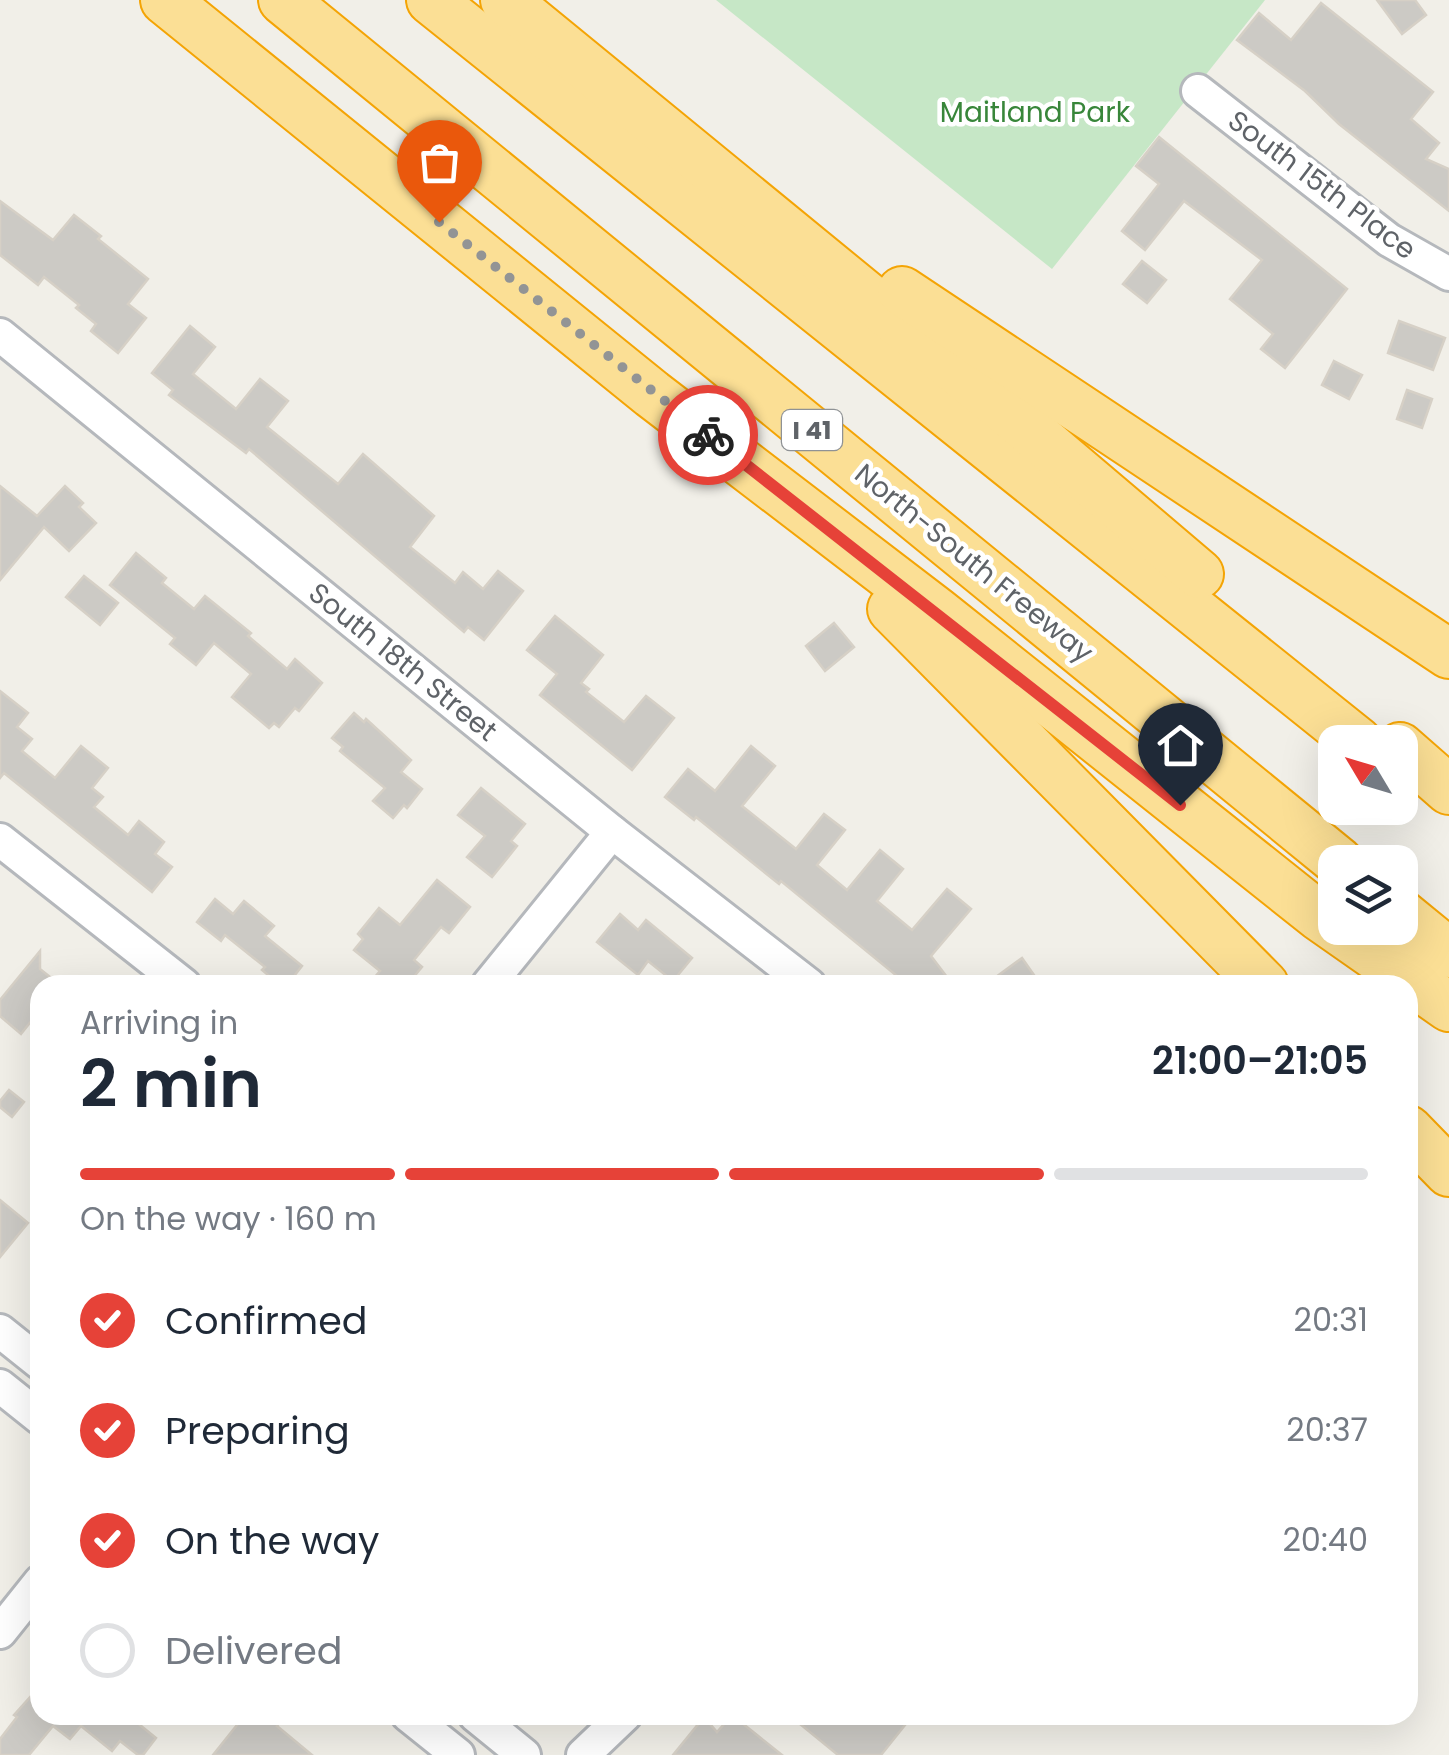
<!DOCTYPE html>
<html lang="en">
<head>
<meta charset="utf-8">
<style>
  body { margin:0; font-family:Poppins,sans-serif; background:#f2f2f3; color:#1f2937; height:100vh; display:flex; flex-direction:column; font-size:38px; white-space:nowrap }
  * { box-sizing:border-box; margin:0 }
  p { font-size:32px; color:#747a83 }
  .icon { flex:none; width:55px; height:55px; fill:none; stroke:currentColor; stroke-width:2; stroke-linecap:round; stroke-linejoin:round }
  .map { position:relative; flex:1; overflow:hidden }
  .sheet { position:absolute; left:30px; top:975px; width:1388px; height:750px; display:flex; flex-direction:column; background:#fff; border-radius:30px; box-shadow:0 10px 40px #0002 }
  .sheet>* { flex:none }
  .needle { width:65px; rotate:308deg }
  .fabs { position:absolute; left:1318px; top:725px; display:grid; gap:20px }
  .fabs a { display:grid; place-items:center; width:100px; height:100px; border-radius:20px; background:#fff; box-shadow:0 10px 40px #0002; font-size:50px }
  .pin { position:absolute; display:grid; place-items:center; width:85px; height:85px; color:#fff; margin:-102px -42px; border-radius:50% 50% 50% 0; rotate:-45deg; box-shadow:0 0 10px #0007 }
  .pin .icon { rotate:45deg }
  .courier { position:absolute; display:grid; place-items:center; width:100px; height:100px; margin:-50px; border:8px solid #e64238; border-radius:50%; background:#fff; color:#222; box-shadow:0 2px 12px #0007 }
  .overview em { font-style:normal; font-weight:600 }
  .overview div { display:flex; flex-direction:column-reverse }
  .overview { display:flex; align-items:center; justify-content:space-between; height:170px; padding:0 50px }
  h1 { font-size:65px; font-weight:600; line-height:75px }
  .bar { display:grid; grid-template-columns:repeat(4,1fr); gap:15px 10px; align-content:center; height:120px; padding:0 50px }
  .bar i { height:12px; border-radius:8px; background:#e0e1e3 }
  .bar .on { background:#e64238 }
  .bar p { grid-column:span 4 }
  ol { padding:0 50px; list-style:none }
  li { display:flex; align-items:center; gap:30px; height:110px }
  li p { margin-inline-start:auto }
  li .icon { padding:10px; border-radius:50%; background:#e64238; color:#fff; stroke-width:4 }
  li:last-child { color:#747a83 }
  li i { width:55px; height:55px; border:5px solid #e0e1e3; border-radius:50% }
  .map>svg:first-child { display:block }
  .green { fill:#c6e7c6 }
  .building { fill:#cccac5; stroke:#d6d0c6; stroke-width:2.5 }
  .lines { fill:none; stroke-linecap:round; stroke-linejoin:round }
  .minor-casing { stroke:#b5b8bc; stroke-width:38 }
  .highway-casing { stroke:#f4a405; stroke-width:52 }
  .minor { stroke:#fff; stroke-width:32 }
  .highway { stroke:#fbdf95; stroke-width:48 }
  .done { stroke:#929495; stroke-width:10; stroke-dasharray:0 18 }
  .route { stroke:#e64238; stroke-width:12 }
  .labels { text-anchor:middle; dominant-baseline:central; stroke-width:9; stroke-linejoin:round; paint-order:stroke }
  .shield { fill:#fff; stroke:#8f9295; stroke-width:2.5 }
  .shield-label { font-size:25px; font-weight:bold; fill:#5f6368 }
  .park-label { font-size:28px; fill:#38863a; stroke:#fff }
  .street-label { font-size:28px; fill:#5f6368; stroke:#fff }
</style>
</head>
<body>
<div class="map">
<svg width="1449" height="1755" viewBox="0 0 1449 1755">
  <rect width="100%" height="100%" fill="#f1efe8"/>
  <polygon class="green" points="716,0 1265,0 1052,269"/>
  <g class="building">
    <polygon points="1377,0 1415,0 1426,15 1402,34"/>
    <polygon points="1321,3 1433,92 1411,119 1439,143 1426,159 1449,169 1449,211 1339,124 1305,91 1237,40 1259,13 1291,40"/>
    <polygon points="1159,137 1347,289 1285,368 1261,349 1273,334 1230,299 1262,260 1184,201 1145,250 1122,231 1159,184 1136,166"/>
    <polygon points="0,201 53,240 74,215 101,236 98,239 148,279 128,304 146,318 118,353 91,331 96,324 76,308 79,305 44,277 38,285 0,255"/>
    <polygon points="1142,261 1166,280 1147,303 1123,284"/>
    <polygon points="1399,321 1445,338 1433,370 1388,353"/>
    <polygon points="190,326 215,347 193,374 236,409 260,379 288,401 267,427 338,484 363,454 434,516 410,547 455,583 463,572 483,589 498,571 523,591 484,640 468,627 464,632 249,449 246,453 169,395 173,390 152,373"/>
    <polygon points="1334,361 1362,375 1349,399 1322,385"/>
    <polygon points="1407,390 1432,399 1422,428 1397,419"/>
    <polygon points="0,486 37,516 65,486 83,503 79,507 96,523 69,551 44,527 0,580"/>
    <polygon points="136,553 166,578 162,583 194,609 205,596 251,633 248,636 287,669 295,659 322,683 299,711 295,708 279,727 274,723 269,728 232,697 251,674 214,643 196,665 170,644 175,638 110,585"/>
    <polygon points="84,576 118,603 100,625 66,597"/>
    <polygon points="555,616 603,655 581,683 589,689 586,692 624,722 646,696 674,718 632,770 540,695 557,674 527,650"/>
    <polygon points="834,623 854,647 825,671 806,646"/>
    <polygon points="0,691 28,713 17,727 32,739 22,751 55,778 81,746 108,768 92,788 103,797 94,807 128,835 139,821 164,842 155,854 172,867 152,892 4,773 0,778"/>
    <polygon points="354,713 364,722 366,719 411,760 401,772 422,789 407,808 404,805 393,818 373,801 385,788 340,751 343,747 332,738"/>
    <polygon points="751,746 775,766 742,806 796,849 824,814 845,830 817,865 847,890 880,850 903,869 877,901 912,930 947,889 971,909 931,956 953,985 908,985 781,881 779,884 696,817 694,820 665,797 688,769 715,791"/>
    <polygon points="481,788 525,824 511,841 517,846 492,877 467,857 485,836 458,815"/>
    <polygon points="437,880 470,907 449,933 441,927 414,960 422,967 407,985 368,985 380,971 354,950 363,939 358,934 379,908 400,925"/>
    <polygon points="215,899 233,914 244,901 274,926 265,936 302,966 287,985 280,985 262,970 265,967 225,935 221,941 197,922"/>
    <polygon points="620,914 638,930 646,920 692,958 673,981 648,961 638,975 597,942"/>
    <polygon points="40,951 40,969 60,985 40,985 40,1010 21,1034 0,1016 0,1000"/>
    <polygon points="1022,958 1041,985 985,985"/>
    <polygon points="9,1090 24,1102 12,1117 0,1107 0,1101"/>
    <polygon points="0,1200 28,1223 0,1257"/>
    <polygon points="40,1686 40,1715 149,1715 140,1725 156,1738 143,1755 138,1755 120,1741 112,1751 81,1726 70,1739 53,1726 29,1755 0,1755 0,1739 17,1717 14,1715"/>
    <polygon points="245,1715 286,1715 277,1726 312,1755 213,1755"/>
    <polygon points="732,1715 782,1755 673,1755 704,1717 717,1732"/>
    <polygon points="789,1715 913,1715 881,1755 838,1755"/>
  </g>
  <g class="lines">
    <defs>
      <g id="minor">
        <polyline points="1198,91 1389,240 1449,274"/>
        <polyline points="0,335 612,832 809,985"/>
        <polyline points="0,840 184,985"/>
        <polyline points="488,985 612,832"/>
        <polyline points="0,1331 40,1363"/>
        <polyline points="0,1386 40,1418"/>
        <polyline points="0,1632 40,1582"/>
        <polyline points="408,1715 458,1755"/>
        <polyline points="475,1715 524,1755"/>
        <polyline points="583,1755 625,1715"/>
      </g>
      <g id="highway">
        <polyline points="165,0 652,394 937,612 1319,916 1449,1007"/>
        <polyline points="283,0 1339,862"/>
        <polyline points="431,0 1358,742"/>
        <polyline points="505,0 1013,416 1199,574"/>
        <polyline points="902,291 1449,654"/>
        <polyline points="892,609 1264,985"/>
        <polyline points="1400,747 1449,790"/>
        <polyline points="1400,913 1449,953"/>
        <polyline points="1408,1130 1449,1172"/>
      </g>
    </defs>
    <use href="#minor" class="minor-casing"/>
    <use href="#highway" class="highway-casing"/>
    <use href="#minor" class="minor"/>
    <use href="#highway" class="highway"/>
  </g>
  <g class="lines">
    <polyline class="done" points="439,222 708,435"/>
    <polyline class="route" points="708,435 1180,805"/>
  </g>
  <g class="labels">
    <rect class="shield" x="782" y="410" width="60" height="40" rx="8"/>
    <g class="shield-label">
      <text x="812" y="430">I 41</text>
    </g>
    <g class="park-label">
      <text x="1035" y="112">Maitland Park</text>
    </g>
    <g class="street-label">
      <text transform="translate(1322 185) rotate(37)">South 15th Place</text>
      <text transform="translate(974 563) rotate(39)">North-South Freeway</text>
      <text transform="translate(403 662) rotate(39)">South 18th Street</text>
    </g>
  </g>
</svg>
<div class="fabs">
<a><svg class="needle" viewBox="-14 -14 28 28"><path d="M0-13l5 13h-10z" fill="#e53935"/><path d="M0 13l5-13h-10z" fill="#747a83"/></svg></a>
<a><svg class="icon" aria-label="layers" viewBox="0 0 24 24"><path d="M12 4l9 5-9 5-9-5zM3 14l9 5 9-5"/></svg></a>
</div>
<div class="pin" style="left:439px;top:222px;background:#ea580c"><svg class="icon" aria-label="bag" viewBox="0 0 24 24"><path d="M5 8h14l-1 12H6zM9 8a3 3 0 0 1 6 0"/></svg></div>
<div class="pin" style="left:1180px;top:805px;background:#1f2937"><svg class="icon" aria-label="home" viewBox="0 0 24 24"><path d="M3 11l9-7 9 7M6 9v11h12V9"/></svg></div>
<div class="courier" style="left:708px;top:435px"><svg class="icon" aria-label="bike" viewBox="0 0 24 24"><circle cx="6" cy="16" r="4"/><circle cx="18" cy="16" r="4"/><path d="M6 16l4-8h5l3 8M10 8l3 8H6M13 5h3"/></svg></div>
<section class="sheet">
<div class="overview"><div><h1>2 min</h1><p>Arriving in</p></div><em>21:00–21:05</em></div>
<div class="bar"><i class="on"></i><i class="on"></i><i class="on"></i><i></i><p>On the way · 160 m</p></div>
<ol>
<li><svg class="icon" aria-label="check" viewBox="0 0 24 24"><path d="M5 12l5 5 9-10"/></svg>Confirmed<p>20:31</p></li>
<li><svg class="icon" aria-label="check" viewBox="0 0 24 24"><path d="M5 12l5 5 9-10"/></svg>Preparing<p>20:37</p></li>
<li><svg class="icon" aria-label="check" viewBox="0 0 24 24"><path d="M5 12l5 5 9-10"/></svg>On the way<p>20:40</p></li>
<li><i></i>Delivered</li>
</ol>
</section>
</div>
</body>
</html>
